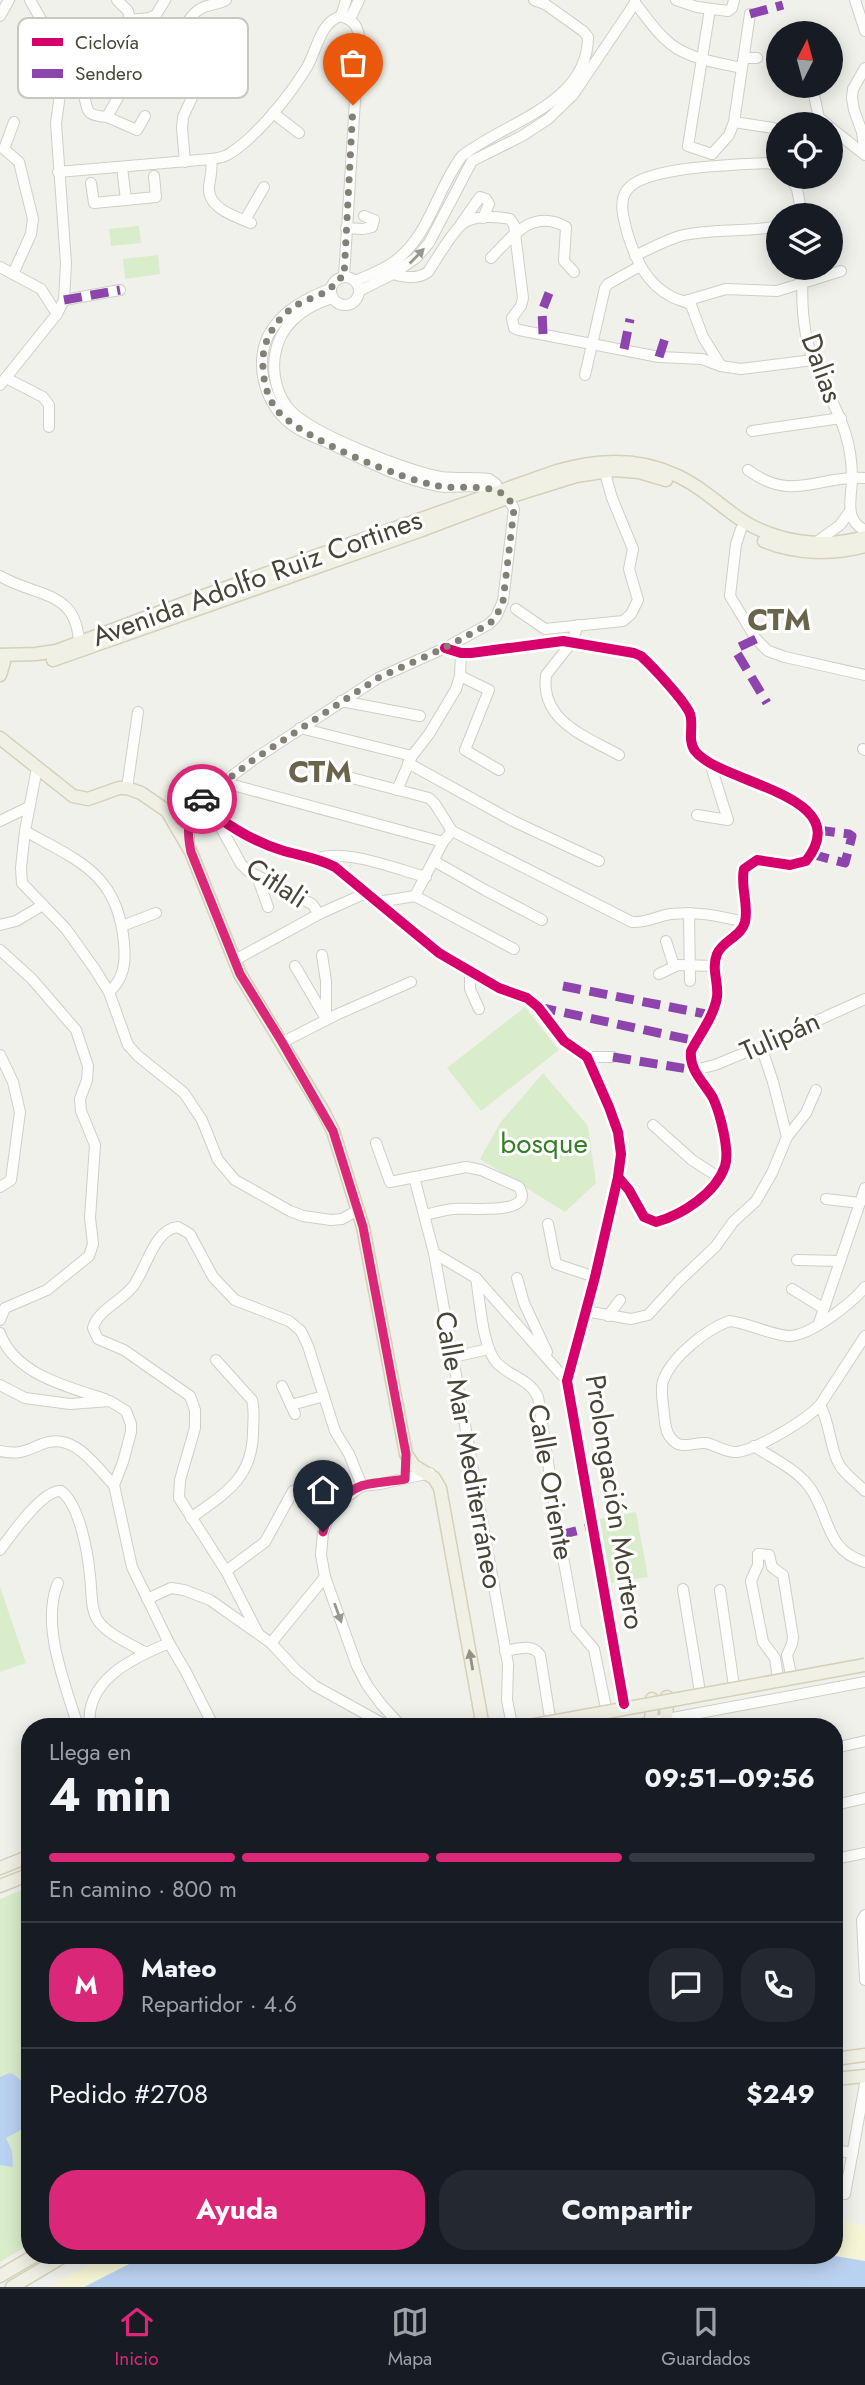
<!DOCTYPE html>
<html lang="es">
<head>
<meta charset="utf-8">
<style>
  body { margin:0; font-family:Jost,sans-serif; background:#242831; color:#f1f3f6; height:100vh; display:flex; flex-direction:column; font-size:26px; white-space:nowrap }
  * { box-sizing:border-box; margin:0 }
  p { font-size:23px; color:#9ea1a6 }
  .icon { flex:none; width:38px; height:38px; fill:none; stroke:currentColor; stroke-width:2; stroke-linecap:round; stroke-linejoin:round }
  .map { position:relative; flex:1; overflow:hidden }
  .panel { position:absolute; left:21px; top:1718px; width:822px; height:546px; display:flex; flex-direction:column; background:#171b24; border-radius:28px; box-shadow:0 4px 18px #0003 }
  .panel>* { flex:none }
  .needle { width:46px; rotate:6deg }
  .tools { position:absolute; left:766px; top:21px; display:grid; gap:14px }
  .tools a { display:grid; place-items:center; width:77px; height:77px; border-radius:50%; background:#171b24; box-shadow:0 4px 18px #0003; font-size:35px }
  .pin { position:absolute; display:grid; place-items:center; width:60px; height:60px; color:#fff; margin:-72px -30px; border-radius:50% 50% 50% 0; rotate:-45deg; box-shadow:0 0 7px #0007 }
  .pin .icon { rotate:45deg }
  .courier { position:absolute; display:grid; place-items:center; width:70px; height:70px; margin:-35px; border:5px solid #db2777; border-radius:50%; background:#fff; color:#222; box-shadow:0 2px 9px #0007 }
  .head em { font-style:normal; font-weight:700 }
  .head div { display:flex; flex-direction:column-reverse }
  .head { display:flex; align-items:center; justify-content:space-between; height:119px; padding:0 28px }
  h1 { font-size:46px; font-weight:700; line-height:52px }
  .bar { display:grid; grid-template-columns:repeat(4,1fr); gap:10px 7px; align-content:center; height:84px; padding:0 28px }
  .bar i { height:9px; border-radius:5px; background:#363941 }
  .bar .current { background:#db2777 }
  .bar p { grid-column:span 4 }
  .line { display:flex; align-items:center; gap:18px; padding:0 28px; border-top:2px solid #363941 }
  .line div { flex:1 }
  .round { display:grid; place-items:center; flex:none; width:74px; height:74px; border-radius:28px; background:#242831 }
  .action { display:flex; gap:14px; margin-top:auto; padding:14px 28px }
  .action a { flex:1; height:80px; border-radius:28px; background:#db2777; color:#fff; font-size:28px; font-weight:700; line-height:80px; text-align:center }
  .action a+a { background:#242831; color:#f1f3f6 }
  .tab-bar { display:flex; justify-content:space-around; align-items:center; height:98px; border-top:2px solid #363941; background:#171b24; font-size:19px; color:#9ea1a6 }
  .tab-bar a { display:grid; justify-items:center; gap:4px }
  .tab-bar .current { color:#db2777 }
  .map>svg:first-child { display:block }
  .green { fill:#d9edca }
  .sand { fill:#f6f5d5 }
  .water { fill:#bad2f1 }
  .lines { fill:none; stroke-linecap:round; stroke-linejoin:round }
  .minor-casing { stroke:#cfcfc8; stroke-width:12 }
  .major-casing { stroke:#d4d1b8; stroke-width:15 }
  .minor { stroke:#fdfdfc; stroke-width:10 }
  .major { stroke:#f1f0e4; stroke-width:12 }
  .major-bridge-casing { stroke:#d4d1b8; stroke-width:15; stroke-linecap:butt }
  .major-bridge { stroke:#f1f0e4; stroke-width:12 }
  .quiet { stroke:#8e44ad; stroke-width:9; stroke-dasharray:18 9; stroke-linecap:butt }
  .cycleway-casing { stroke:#fff; stroke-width:15 }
  .cycleway { stroke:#d6006c; stroke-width:10 }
  .oneway { fill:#99978f }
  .oneway2 { fill:#949184 }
  .done { stroke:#838175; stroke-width:7; stroke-dasharray:0 12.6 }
  .route { stroke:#db2777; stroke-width:9 }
  .labels { text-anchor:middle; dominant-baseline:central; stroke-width:6; stroke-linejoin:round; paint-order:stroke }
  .street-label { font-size:28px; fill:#484436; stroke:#fff }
  .park-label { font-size:28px; fill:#387d27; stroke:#fff }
  .neighbourhood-label { font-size:30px; font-weight:bold; fill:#6b644d; stroke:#fff }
  .key { fill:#fff; stroke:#c8c7c3; stroke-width:2 }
  .key-label { font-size:19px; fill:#484436 }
</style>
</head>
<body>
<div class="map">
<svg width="865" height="2287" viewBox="0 0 865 2287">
  <rect width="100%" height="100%" fill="#f1f1eb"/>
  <g class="green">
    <polygon points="139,226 141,243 111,246 109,229"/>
    <polygon points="158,255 160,274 125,279 123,259"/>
    <polygon points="525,1007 559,1050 481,1111 447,1068"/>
    <polygon points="543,1073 588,1126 596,1183 565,1212 480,1159 500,1123"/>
    <polygon points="636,1512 648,1577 611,1583 600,1519"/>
    <polygon points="0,1587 26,1663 0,1672"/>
    <polygon points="30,1887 30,2244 0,2262 0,1899"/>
  </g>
  <g class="sand">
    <polygon points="835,2219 865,2226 865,2261 835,2256"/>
    <polygon points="103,2256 145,2256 84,2287 50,2287"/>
  </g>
  <g class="water">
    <path d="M10,2073C24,2079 27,2089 25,2104L30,2113V2125L6,2138L12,2151L13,2167L0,2165V2077Z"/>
    <polygon points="145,2256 835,2256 865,2261 865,2287 84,2287"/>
  </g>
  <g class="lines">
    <defs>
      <g id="minor">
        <polyline points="30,0 70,71"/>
        <polyline points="117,0 128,11 130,20"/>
        <polyline points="676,0 697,7 728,11 732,8 734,0"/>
        <polyline points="855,0 865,31"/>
        <path d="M635,3C645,15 653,28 664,38C684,59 715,62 742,68"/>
        <polyline points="710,9 688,146 712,154"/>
        <polyline points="0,16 9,0"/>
        <path d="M341,16C352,20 357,24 359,36L344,277"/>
        <polyline points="341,16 346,0"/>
        <polyline points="350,19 359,0"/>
        <path d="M99,44C126,49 156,52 178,33C186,26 191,14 200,9C208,4 218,5 226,0"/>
        <polyline points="744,58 757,58"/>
        <polyline points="865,68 853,89 852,98 854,110 862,132 865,154"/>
        <path d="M66,79L82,90C90,109 81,115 107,117L132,72"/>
        <polyline points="814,95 819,118 827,124"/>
        <polyline points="273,113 299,133"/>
        <polyline points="107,117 137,130 145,116"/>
        <polyline points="734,122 773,128"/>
        <polyline points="831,128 865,155"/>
        <polyline points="712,154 729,135 734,122 750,14"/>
        <path d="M211,159C213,170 210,177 209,187C207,208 236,217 251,223"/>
        <polyline points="185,162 182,128 183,117 208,63"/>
        <polyline points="122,167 126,200"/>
        <path d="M58,172L211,159C219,158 226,157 232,152C259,134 290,95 307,67C317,50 320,22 341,16"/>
        <polyline points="790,177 797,189 802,215"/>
        <polyline points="91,183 94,203 156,197 154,176"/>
        <polyline points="245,220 264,187"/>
        <polyline points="461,224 480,197 486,199 489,204 483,218"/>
        <polyline points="346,228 363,229 372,227 374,220 364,216"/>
        <path d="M635,256C649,249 664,241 680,236C712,228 746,233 779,226"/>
        <path d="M491,258C512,236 533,208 566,227L564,261L574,272"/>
        <polyline points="0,267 41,289 57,314"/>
        <path d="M803,268C801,299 802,333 814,362C832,405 852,429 852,478C852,497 843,520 865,530"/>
        <path d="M380,270C396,275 414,282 428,272C436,260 451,234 461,225C472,215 497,216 510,219L514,225L523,298L521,306L512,318L514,328L519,330L659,357L702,359L721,366L741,369L813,360"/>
        <polyline points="13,274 31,234 33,219 19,162 4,149 14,122"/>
        <circle cx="345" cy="291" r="14"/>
        <path d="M355,281C369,275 383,270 395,261C430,235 436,190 462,156C505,122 588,104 588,37L583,31L545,4L534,0"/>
        <polyline points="359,291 393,274 416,258 429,243 472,161 522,136 548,119 573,95 635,3 635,0"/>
        <path d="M332,298C304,307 280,324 275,355C272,374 277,396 290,410C312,434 409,472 441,477C457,479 473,477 489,479L496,484L497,492"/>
        <polyline points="64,300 120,290"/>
        <polyline points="685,301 726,289 777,291 841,271"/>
        <path d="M721,366L703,337L691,305C685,301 678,300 672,297C646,284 635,258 627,232C624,219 618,202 627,190C644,166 736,165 767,163L779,166"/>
        <polyline points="585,375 605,288 608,284 640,266"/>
        <polyline points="6,378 43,397 49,405 49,427"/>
        <polyline points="0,385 57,314 64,300 66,263 56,123 61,87 70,71 116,28 130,20 149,18 156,15 165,0"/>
        <polyline points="752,431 841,418"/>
        <path d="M748,470C792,503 818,475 865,478"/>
        <polyline points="741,529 736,544 730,596 756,639 768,651 785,657 865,675"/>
        <polyline points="815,543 840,525 850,511"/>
        <path d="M0,576C37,598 80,589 79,649"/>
        <polyline points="516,609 545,629 623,621 631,614 638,600 629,569 633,549 612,498 603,466"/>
        <path d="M578,625L572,642L546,675C540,721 585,736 619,755"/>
        <path d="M445,648L461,653H471L563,641L634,653L641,656C652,666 685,701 690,714C694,725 687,740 695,751C722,785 858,794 806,861L790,865L757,860L744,869C740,886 749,905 745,922C741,937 722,941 717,954C711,969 719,983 717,997C714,1016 700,1034 691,1051C689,1071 704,1082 713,1098C720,1113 730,1151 725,1166C716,1193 682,1215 656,1222L644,1217L629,1190L618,1177"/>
        <polyline points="460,676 489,690 465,750 499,770"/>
        <polyline points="341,701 420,716"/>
        <polyline points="300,728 412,756"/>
        <polyline points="863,749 865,750"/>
        <polyline points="408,763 513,821 599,861"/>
        <polyline points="37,768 25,831 21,868 22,883 66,929 94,968 109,992 128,1045 138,1056 184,1093 202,1120 218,1160 235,1180 290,1211 303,1216 331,1220 342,1219 358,1210"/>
        <path d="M348,777L429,798L435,804L452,831L632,922C646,923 657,916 671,914C697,911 719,916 745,922"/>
        <polyline points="222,782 443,842"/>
        <polyline points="127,788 138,712"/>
        <polyline points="397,790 412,756 429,734 456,689 460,676 461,653"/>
        <path d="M200,801C221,823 254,842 284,851C302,856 318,858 335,867L439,953L499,988L527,998L538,1007L564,1041L587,1057L609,1107L618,1132L621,1154L618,1177L595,1277L567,1381L624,1704"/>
        <path d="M167,811H186L253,760L378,678L445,648L489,624L496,617L503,601L514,509C510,499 502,493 491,489C475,483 455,489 438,486C401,479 366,461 333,445C317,438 299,432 286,420C264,399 255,364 268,336C281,311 305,299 330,289"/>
        <polyline points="214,815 241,864 248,871 312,904 319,914"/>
        <polyline points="697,815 728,820 710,763"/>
        <polyline points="0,821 29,807"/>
        <path d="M25,831C79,861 118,874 124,943C126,962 124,979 109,992"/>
        <polyline points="189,845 189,824 196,806"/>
        <path d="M318,858C348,849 396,869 426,877"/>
        <polyline points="434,861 485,890 542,920"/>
        <polyline points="257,876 268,907"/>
        <polyline points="415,896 443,842 452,831"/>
        <polyline points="378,902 415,896 514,949"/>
        <polyline points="689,913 690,981"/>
        <polyline points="0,925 16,921 43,905"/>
        <polyline points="122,926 156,913"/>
        <polyline points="666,941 674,966"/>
        <polyline points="0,950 32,979 76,1030 88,1066 87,1080 80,1099 81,1111 95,1145 90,1218 93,1244 89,1256 47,1290 5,1308 0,1320"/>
        <polyline points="322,955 326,981 326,1019"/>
        <polyline points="235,960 319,914 366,893"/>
        <polyline points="295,966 325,1017"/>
        <polyline points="470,972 470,989 479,1009"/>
        <polyline points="659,974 678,965 714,966"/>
        <polyline points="283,1042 338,1014 411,982"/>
        <polyline points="761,1046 773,1082 787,1137"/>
        <polyline points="0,1055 13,1082 20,1112 11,1180 0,1187"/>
        <polyline points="587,1057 613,1057"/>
        <polyline points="694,1070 715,1065 761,1046 865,999"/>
        <polyline points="653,1125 692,1160 720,1178"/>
        <path d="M376,1143L390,1182L466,1167L481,1170L519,1187C537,1217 466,1207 453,1209C443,1210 434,1213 425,1215"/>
        <polyline points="414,1177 434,1253 508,1664 507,1700 512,1725"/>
        <polyline points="826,1199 860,1203"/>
        <polyline points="548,1224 556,1264 595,1277"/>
        <polyline points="434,1253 476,1278 567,1381"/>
        <polyline points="797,1260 840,1261"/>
        <path d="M476,1278C480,1300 482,1347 497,1363C510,1377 529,1378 538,1397L559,1535L576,1628L594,1649L606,1708"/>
        <polyline points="517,1278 524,1303 547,1352"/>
        <path d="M865,1287C852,1303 809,1337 788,1336C768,1334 749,1323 729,1321C706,1330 672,1356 663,1381C660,1391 663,1402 664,1413C665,1421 665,1432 671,1438C680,1451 693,1442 706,1443C716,1445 726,1453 737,1452C758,1449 805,1421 820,1405L865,1336"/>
        <polyline points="792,1289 823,1308"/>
        <polyline points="585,1311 631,1319 648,1315 679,1281 716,1246 733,1222 756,1201 772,1173 787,1137 806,1113 816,1090"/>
        <polyline points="608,1316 620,1300"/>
        <polyline points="819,1323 865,1188"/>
        <path d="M0,1333C14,1374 68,1387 105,1399"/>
        <polyline points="453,1357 489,1349"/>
        <polyline points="0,1385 25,1398 70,1404 110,1401 126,1411 131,1424 131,1432 123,1462 114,1485 132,1567 169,1643 186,1672 214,1727"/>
        <polyline points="282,1386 295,1414"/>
        <polyline points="291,1405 324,1396"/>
        <path d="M820,1405C831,1425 830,1451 840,1466C846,1475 857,1483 865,1491"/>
        <path d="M754,1446C772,1458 794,1468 808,1485C831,1514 823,1549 865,1562"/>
        <path d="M0,1451C18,1455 26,1451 42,1444C74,1431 95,1466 114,1485"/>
        <path d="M191,1518C225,1493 252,1479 253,1433C253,1422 255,1411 252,1400L216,1360"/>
        <path d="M0,1550C11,1535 43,1489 61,1491C80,1505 88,1554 90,1576C92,1589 90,1607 97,1619C106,1634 131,1644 146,1653"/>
        <polyline points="226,1571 265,1542 293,1491"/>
        <path d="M58,1583C40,1626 66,1685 78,1727"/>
        <polyline points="683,1589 700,1692"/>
        <polyline points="720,1590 734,1686"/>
        <polyline points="147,1599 171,1588 184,1590 210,1600 271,1643 296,1670 315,1686 389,1727"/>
        <path d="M258,1633L226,1571L179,1498L180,1480L195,1428V1410L190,1396L124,1350L98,1339L93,1328C97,1310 124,1300 134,1285C147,1266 155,1229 178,1227L190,1234L213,1277L235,1300L289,1321L301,1331L308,1346L335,1431L349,1454L362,1486"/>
        <polyline points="271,1643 325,1577"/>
        <path d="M505,1651C518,1649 532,1643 540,1655L550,1718"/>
        <polyline points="778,1678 775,1658 763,1642 751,1581 758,1565 758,1554 769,1555 772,1567 783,1575 793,1637 792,1644 787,1655 791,1675"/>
        <path d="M90,1727C84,1681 132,1658 169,1643"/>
        <polyline points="402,1727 381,1704 367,1685 357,1666 325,1577 321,1555 323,1532 331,1511 338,1503 362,1486 380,1484 430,1473"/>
        <polyline points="497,1727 517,1724"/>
        <polyline points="625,1727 865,1682"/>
        <polyline points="835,1748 865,1741"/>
        <polyline points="835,1805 865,1798"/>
        <polyline points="835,1859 865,1853"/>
        <polyline points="865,1915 862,1920 865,1980"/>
        <polyline points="835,2150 853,2153"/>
        <polyline points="845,2194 865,2084"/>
      </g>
      <g id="major">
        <path d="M764,541C796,554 832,555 865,546"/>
        <path d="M0,655L36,654L56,651L214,592L557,471C596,460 635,457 673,474C698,484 718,504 740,519C777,543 823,549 865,537"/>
        <polyline points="53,660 422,530 512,496 576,476 615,470 639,472 666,480"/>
        <polyline points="0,675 4,662 3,655"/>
        <polyline points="0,738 73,796 88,799 119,788 127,788 141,793 167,811 191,852 240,974 324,1113 333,1131 363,1227 406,1454 414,1466 434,1478 440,1488 483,1727"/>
        <polyline points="651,1727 652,1699"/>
        <polyline points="666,1727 667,1697"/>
        <polyline points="0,1868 30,1856"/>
        <polyline points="0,1886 30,1874"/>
        <polyline points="835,2059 865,2055"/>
        <polyline points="835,2079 865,2076"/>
        <polyline points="0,2276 34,2256"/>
        <polyline points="12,2287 64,2256"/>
      </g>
    </defs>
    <use href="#minor" class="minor-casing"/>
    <use href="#major" class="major-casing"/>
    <use href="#minor" class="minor"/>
    <use href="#major" class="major"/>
    <defs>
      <polyline id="major-bridge" points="524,1727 865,1665"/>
    </defs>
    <use href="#major-bridge" class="major-bridge-casing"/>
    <use href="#major-bridge" class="major-bridge"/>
    <g class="quiet">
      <polyline points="750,14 783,5"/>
      <polyline points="64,300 120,290"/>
      <polyline points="543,334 542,311 549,293"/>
      <polyline points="624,349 630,319"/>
      <polyline points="659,357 667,332"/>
      <polyline points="756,639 737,648 737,653 767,703"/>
      <polyline points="811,854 845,863 852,836 849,834 817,830"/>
      <polyline points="563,986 711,1015"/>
      <polyline points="538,1007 696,1041"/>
      <polyline points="613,1057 694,1070"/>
      <polyline points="559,1535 592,1527"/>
    </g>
    <defs>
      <g id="cycleway">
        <path d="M445,648L461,653H471L563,641L634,653L641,656C652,666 685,701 690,714C694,725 687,740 695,751C722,785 858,794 806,861L790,865L757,860L744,869C740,886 749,905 745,922C741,937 722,941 717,954C711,969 719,983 717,997C714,1016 700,1034 691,1051C689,1071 704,1082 713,1098C720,1113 730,1151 725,1166C716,1193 682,1215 656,1222L644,1217L629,1190L618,1177"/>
        <path d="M200,801C221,823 254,842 284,851C302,856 318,858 335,867L439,953L499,988L527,998L538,1007L564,1041L587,1057L609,1107L618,1132L621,1154L618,1177L595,1277L567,1381L624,1704"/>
      </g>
    </defs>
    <use href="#cycleway" class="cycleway-casing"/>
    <use href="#cycleway" class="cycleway"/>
  </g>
  <defs><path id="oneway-solid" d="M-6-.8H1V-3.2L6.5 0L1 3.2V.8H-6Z" transform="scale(1.75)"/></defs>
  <g class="oneway">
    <use href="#oneway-solid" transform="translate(417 256) rotate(-46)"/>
    <use href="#oneway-solid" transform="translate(338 1613) rotate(70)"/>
  </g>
  <use class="oneway2" href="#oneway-solid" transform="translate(471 1660) rotate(-100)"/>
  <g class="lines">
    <path class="done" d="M202,799L253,760L378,678L444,648L489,624L496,617L503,601L514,509C504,478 462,491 438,486C403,480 296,436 276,409C266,395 262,376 263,358C264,339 276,320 291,309C302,300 320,296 329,290C335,285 334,279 344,277L353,105"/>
    <path class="route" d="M202,799C186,813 187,833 191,852L240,974L282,1042L333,1131L363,1227L406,1454L405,1479C394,1481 368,1483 361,1486C341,1494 328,1512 323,1532"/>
  </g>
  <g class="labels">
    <g class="street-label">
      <text transform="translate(822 368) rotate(70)">Dalias</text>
      <text transform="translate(257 578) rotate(-20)">Avenida Adolfo Ruiz Cortines</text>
      <text transform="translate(277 883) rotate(33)">Citlali</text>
      <text transform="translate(780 1036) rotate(-24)">Tulipán</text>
      <text transform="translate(469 1450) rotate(80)">Calle Mar Mediterráneo</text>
      <text transform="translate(551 1482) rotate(80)">Calle Oriente</text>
      <text transform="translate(615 1502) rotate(81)">Prolongación Mortero</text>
    </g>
    <g class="park-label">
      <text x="544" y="1143">bosque</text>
    </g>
    <g class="neighbourhood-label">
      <text x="779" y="619">CTM</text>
      <text x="320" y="771">CTM</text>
    </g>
  </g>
  <rect x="18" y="18" width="230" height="80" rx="10" class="key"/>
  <rect x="32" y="38" width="31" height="8" fill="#d6006c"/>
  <rect x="32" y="69" width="31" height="9" fill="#8e44ad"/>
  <g class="key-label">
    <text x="75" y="49">Ciclovía</text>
    <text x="75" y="80">Sendero</text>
  </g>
</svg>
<div class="tools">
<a><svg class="needle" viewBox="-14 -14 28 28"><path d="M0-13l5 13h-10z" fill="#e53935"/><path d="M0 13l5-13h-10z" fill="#9ea1a6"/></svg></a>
<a><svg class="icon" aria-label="locate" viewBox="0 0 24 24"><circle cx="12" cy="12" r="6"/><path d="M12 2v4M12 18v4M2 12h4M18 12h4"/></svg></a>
<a><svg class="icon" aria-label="layers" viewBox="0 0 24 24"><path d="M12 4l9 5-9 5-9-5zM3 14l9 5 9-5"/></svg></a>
</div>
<div class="pin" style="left:353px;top:105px;background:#ea580c"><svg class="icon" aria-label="bag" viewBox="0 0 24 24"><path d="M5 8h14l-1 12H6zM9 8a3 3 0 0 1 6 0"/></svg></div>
<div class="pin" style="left:323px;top:1532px;background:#1f2937"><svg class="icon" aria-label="home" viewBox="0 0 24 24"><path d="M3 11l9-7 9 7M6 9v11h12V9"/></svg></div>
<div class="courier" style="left:202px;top:799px"><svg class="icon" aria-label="car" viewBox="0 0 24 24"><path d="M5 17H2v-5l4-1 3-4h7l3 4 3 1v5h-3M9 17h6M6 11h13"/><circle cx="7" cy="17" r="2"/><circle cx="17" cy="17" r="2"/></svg></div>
<section class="panel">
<div class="head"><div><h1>4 min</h1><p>Llega en</p></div><em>09:51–09:56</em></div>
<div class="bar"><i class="current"></i><i class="current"></i><i class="current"></i><i></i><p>En camino · 800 m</p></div>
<div class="line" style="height:126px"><b class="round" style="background:#db2777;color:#fff">M</b><div><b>Mateo</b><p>Repartidor · 4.6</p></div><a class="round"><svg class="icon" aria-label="chat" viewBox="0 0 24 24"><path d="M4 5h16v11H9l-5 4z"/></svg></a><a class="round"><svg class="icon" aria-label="phone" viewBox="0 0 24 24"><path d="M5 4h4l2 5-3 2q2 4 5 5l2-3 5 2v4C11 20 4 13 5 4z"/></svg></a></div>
<div class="line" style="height:91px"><div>Pedido #2708</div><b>$249</b></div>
<div class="action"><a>Ayuda</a><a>Compartir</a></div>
</section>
</div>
<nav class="tab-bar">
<a class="current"><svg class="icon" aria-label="home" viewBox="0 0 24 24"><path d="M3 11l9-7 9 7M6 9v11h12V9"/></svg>Inicio</a>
<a><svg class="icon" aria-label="map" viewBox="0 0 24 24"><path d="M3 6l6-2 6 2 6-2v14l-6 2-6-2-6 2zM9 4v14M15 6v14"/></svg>Mapa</a>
<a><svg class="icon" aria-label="saved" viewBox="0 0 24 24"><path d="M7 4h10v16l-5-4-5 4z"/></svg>Guardados</a>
</nav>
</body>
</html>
